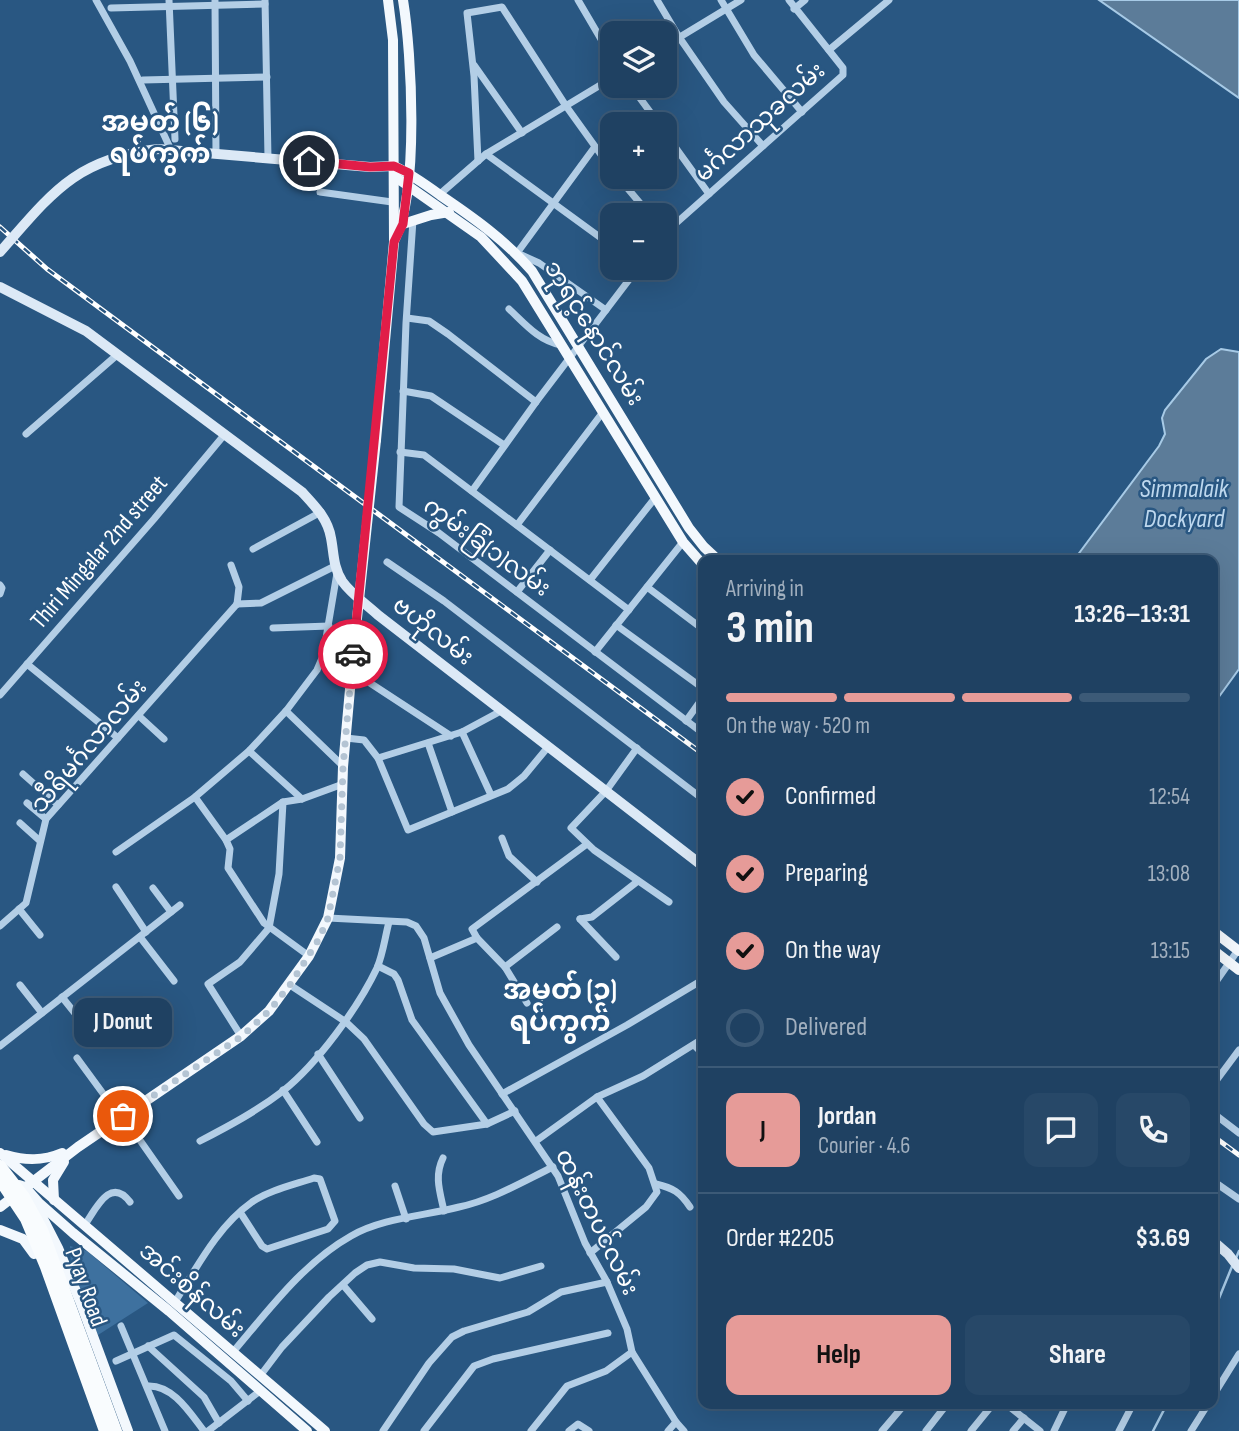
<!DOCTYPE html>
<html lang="en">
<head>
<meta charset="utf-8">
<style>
  body { margin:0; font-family:"Sofia Sans Condensed","Noto Sans Myanmar",sans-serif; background:#274868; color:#f1f3f6; height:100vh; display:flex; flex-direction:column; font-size:26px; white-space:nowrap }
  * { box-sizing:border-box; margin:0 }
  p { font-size:23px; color:#a1afbe }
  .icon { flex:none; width:38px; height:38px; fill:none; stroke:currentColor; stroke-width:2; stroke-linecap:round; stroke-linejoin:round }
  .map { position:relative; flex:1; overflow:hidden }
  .sheet { position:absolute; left:698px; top:555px; width:520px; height:854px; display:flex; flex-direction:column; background:#1f4162; border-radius:14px; box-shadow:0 7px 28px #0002,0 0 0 2px #3c5a77 }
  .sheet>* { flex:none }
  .buttons { position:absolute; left:600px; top:21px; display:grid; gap:14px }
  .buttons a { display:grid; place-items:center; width:77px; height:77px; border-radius:14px; background:#1f4162; box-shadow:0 7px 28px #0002,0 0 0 2px #3c5a77; font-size:35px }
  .pin { position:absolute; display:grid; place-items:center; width:60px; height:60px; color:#fff; margin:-30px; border:4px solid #fff; border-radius:50%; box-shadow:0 2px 7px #0007 }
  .courier { position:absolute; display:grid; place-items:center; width:70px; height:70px; margin:-35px; border:5px solid #e11d48; border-radius:50%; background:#fff; color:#222; box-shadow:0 2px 9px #0007 }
  .bubble { position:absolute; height:49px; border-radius:14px; background:#1f4162; box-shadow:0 7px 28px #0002,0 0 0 2px #3c5a77; font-size:23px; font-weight:700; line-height:49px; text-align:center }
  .summary em { font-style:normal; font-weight:700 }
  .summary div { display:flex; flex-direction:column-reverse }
  .summary { display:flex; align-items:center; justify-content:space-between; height:119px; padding:0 28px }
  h1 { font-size:46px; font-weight:700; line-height:52px }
  .bar { display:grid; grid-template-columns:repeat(4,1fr); gap:10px 7px; align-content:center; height:84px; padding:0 28px }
  .bar i { height:9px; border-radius:5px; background:#3c5a77 }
  .bar .on { background:#e69b98 }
  .bar p { grid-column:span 4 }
  .line { display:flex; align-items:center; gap:18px; padding:0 28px; border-top:2px solid #3c5a77 }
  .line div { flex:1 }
  .round { display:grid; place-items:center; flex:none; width:74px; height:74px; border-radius:14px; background:#274868 }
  ol { padding:0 28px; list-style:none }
  li { display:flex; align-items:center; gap:21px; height:77px }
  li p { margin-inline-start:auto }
  li .icon { padding:7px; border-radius:50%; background:#e69b98; color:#111; stroke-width:4 }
  li:last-child { color:#a1afbe }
  li i { width:38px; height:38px; border:4px solid #3c5a77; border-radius:50% }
  .action { display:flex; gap:14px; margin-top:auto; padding:14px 28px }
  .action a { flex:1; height:80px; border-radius:14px; background:#e69b98; color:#111; font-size:28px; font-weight:700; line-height:80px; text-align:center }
  .action a+a { background:#274868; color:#f1f3f6 }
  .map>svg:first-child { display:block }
  .green { fill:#3e719f }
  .water { fill:#5c7c99; stroke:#a7cae6; stroke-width:2 }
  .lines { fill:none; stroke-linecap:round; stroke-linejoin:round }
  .stream { stroke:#a7cae6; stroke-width:2.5 }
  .minor { stroke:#b3cee6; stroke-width:7 }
  .secondary { stroke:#dce9f6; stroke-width:10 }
  .primary { stroke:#f3f8fd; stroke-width:10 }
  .rail-casing { stroke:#fff; stroke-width:5 }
  .rail { stroke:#295782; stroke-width:2.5; stroke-dasharray:8; stroke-linecap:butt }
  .secondary-bridge { stroke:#dce9f6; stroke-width:10 }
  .primary-bridge { stroke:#f3f8fd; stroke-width:10 }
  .trunk-bridge { stroke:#f9fcfe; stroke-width:12 }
  .done { stroke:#b4c4d3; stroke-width:7; stroke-dasharray:0 12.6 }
  .route { stroke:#e11d48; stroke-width:9 }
  .labels { text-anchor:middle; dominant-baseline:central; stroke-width:5; stroke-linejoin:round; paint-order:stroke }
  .street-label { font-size:24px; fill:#fff; stroke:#295782 }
  .water-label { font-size:26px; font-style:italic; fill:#bed8ee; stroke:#295782 }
  .quarter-label { font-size:28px; font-weight:bold; fill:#fff; stroke:#295782 }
</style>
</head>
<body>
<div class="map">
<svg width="1239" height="1431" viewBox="0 0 1239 1431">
  <rect width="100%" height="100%" fill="#295782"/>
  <polygon class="green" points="70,1246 87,1251 148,1303 98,1335 71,1268"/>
  <g class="water">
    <polygon points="1099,0 1239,0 1239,98"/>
    <polygon points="1221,349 1239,352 1239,669 1213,705 1213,560 1074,560 1159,446 1165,434 1162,418 1165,410 1206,359"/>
  </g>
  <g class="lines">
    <g class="stream">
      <polyline points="1236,1258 1239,1251"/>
      <polyline points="1213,1313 1233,1264"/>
      <polyline points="1153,1431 1167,1404"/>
    </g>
    <g class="minor">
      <polyline points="96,0 130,61 171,150"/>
      <polyline points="169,0 175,139"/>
      <polyline points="265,0 268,158"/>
      <polyline points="578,0 612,58"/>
      <polyline points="657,0 679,37 724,102 763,146"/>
      <polyline points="721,0 754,55 802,112"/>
      <polyline points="215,1 216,154"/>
      <polyline points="111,8 265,4"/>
      <polyline points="794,9 805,0"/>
      <polyline points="665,46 741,0"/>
      <polyline points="829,50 889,0"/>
      <polyline points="474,65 522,133"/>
      <polyline points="143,80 267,77"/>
      <polyline points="631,86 659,124"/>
      <polyline points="665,133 709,194"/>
      <polyline points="594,148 517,253 539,263 606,310"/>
      <polyline points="486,154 612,246"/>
      <polyline points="478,161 474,76 467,13 502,7 566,106 612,170"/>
      <polyline points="618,177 650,215"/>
      <polyline points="320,192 392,202"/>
      <polyline points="440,194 486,154 612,78"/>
      <polyline points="413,220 406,323 399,507 439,533 704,734"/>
      <polyline points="665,233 843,75 843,68 789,0"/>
      <path d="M509,309C525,324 539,341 561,345"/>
      <polyline points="407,318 429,321 448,334 536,402"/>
      <polyline points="403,391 431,396 504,445"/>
      <polyline points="26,434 117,355"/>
      <polyline points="400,452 424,455 629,610"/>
      <polyline points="472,491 536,402 638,268"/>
      <polyline points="517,525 603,412"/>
      <polyline points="253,549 321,512"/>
      <polyline points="387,562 444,601 704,800"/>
      <polyline points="231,565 239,587 237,604"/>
      <polyline points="590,580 655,498"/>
      <polyline points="0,585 2,588 0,594"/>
      <polyline points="647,587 704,630"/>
      <polyline points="517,592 550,550"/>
      <polyline points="237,604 261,603 335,566"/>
      <polyline points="616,625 704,689"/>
      <polyline points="273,628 329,626"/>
      <polyline points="595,652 683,542"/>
      <polyline points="27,664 118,738"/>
      <polyline points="370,683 451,736"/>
      <polyline points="0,695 154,519 225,434"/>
      <polyline points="286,711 343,766"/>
      <polyline points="139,716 164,739"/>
      <polyline points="686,721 704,696"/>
      <polyline points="462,732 491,795"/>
      <polyline points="346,738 364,740 378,758 408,830 508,789 524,776 548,747"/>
      <polyline points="428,743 452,812"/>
      <polyline points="637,748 606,791 571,828 594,850 669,902"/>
      <polyline points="249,751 302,799"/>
      <polyline points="378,758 462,732 501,711"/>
      <polyline points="23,774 58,805"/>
      <polyline points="195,797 226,840 230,849 228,868 264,923 309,956"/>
      <polyline points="27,803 46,819"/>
      <polyline points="20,823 40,841"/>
      <polyline points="502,838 509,856 537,882"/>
      <polyline points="226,840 283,802 302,799 343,784"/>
      <polyline points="116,852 195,797 249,751 286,711 317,670 323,656 337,573"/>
      <polyline points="116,887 146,932"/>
      <polyline points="153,888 171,912"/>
      <polyline points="19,909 40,935"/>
      <polyline points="328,918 407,922 416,926 424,938 440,993 469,1045 558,1176 585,1243 607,1282 627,1329 632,1352 676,1422 684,1431"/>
      <polyline points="580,919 592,917 638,881"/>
      <polyline points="580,919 616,957"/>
      <polyline points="0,926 26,903 46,819 237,604"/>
      <polyline points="140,937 174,981"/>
      <polyline points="430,958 477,938"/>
      <polyline points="378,966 394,974 398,980 412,1020 487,1124"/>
      <polyline points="505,967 557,927"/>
      <polyline points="20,985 42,1013"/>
      <polyline points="290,985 346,1022 364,1039 424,1124 433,1132 487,1124 515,1111"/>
      <polyline points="1213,986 1238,950"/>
      <polyline points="62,997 89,1031"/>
      <polyline points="527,1003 505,967 477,938 472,929 587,844"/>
      <polyline points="241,1036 208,984 240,962 269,928 279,874 283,802"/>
      <polyline points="694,1045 704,1055"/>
      <polyline points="0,1046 180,905"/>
      <polyline points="318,1054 360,1118"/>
      <polyline points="77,1058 121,1118"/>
      <polyline points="1213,1085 1239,1050"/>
      <polyline points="283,1090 317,1142"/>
      <polyline points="502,1094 627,1025 704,979"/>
      <polyline points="1213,1113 1239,1133"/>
      <polyline points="123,1116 179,1196"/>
      <path d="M200,1141C229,1126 257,1111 283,1091C317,1064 358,1008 377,968C383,954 385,937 389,922"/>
      <polyline points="536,1141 597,1097 643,1076 704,1038"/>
      <path d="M443,1158C434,1176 440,1192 444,1211"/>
      <polyline points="1213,1181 1239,1199"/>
      <path d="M656,1184C673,1188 680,1192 690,1207"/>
      <polyline points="395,1186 406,1219"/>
      <path d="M84,1226C96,1209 110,1176 130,1202"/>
      <polyline points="590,1253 646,1207 657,1192 649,1168 597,1097"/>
      <polyline points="343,1285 372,1319"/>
      <path d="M175,1302C197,1267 218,1226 252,1202C270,1190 293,1185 314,1178L320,1179L335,1221L328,1229L267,1249L262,1246L240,1212"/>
      <polyline points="121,1326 165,1431"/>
      <polyline points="148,1346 204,1397 219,1423"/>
      <path d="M233,1352C268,1311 303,1263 351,1236C382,1218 424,1216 459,1207C492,1200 522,1182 553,1167"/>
      <polyline points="116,1361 174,1335 231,1381 248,1401"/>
      <polyline points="260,1376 282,1347 329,1297 355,1273 367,1265 380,1262 414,1268 454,1269 500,1278 541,1266"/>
      <path d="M148,1386C173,1385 190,1413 204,1431"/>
      <polyline points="1213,1396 1239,1354"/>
      <polyline points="1006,1404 1040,1431"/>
      <polyline points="208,1431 260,1391"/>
      <polyline points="383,1431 429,1363 452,1337 464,1331 528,1312 561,1292 607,1282"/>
      <polyline points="424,1431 474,1366 493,1359 608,1333"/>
      <polyline points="531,1431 567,1386 606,1371 632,1352"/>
      <polyline points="569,1431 578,1424 589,1431"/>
      <polyline points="668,1431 676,1422"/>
      <polyline points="882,1431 905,1404"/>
      <polyline points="926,1431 947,1404"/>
      <polyline points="971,1431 993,1404"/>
      <polyline points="1013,1431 1024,1418"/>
      <polyline points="1054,1431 1067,1404"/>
      <polyline points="1119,1431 1133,1404"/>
      <polyline points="1191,1431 1208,1404"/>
    </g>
    <g class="secondary">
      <polyline points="158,149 370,167 394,166"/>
      <path d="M0,287L86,331L302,492C315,506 328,519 331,538C334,553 333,567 342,581C351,594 366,604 378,615L704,867"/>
      <polyline points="1213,1241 1228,1254 1239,1268"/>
    </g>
    <g class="primary">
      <path d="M394,166C411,174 425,184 440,195C474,218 505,240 532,271L689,528L704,547L718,560"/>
      <polyline points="394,176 481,237 522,281 683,542 704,566"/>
      <polyline points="403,224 431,215 449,212"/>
      <path d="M395,239C419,191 412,55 403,0"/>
      <polyline points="376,440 394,242 393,40 388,0"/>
      <polyline points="1213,931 1239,951"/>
      <polyline points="1213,950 1239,970"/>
      <polyline points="0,1153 325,1431"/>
      <path d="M6,1155C26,1161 43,1161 62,1153"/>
      <polyline points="19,1185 25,1187 39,1203 73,1233 169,1311 307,1431"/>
      <polyline points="54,1200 53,1180 64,1162"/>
      <polyline points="0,1207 78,1147 241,1036 269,1011 309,956 328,918 340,858 343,767 353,656"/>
      <polyline points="37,1207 58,1248 80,1301 128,1431"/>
      <polyline points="0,1230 23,1239 34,1254"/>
    </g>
    <defs>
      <g id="rail">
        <polyline points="0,227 47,269 704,755"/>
        <polyline points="1213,1136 1239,1155"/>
      </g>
    </defs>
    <use href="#rail" class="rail-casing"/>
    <use href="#rail" class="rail"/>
    <path class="secondary-bridge" d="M0,252C52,193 75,159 158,149"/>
    <polyline class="primary-bridge" points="353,656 376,440"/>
    <g class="trunk-bridge">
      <polyline points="0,1166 24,1197 42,1230 116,1431"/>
      <polyline points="0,1180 26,1219 46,1267 105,1431"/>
    </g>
  </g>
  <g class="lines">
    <polyline class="done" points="123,1116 242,1036 269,1011 290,985 319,939 328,918 340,858 343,767 353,654"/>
    <polyline class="route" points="309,161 370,167 394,166 409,173 403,224 394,242 353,654"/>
  </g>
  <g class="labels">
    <g class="street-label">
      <text transform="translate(760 122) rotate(-42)">မင်္ဂလာသုခလမ်း</text>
      <text transform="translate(594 333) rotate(58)">ဘုရင့်နောင်လမ်း</text>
      <text transform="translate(487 547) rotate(36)">ကွမ်းခြံ(၁)လမ်း</text>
      <text transform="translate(99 552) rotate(-49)">Thiri Mingalar 2nd street</text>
      <text transform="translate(433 631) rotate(38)">ဗဟိုလမ်း</text>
      <text transform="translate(89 746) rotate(-50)">သီရိမင်္ဂလာလမ်း</text>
      <text transform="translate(597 1222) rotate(64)">ထန်းတပင်လမ်း</text>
      <text transform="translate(86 1287) rotate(70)">Pyay Road</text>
      <text transform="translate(192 1290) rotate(41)">အင်းစိန်လမ်း</text>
    </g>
    <g class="water-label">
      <text x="1184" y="489">Simmalaik<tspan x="1184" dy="30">Dockyard</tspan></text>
    </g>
    <g class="quarter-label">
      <text x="160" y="122">အမှတ် (၆)<tspan x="160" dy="32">ရပ်ကွက်</tspan></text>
      <text x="560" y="990">အမှတ် (၃)<tspan x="560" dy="32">ရပ်ကွက်</tspan></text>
    </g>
  </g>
</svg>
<div class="buttons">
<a><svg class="icon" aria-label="layers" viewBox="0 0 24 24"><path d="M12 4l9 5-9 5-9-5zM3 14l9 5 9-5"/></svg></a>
<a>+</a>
<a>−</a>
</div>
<div class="pin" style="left:123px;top:1116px;background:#ea580c"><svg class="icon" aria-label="bag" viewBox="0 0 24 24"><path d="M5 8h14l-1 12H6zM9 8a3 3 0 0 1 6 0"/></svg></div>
<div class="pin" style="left:309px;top:161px;background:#1f2937"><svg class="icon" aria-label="home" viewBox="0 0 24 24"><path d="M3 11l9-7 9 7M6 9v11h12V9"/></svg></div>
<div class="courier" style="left:353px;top:654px"><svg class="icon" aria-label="car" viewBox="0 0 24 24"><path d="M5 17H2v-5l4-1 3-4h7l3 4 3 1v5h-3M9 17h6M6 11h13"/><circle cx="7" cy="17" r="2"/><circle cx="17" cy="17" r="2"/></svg></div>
<div class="bubble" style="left:74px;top:998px;width:98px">J Donut</div>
<section class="sheet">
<div class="summary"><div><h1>3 min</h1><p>Arriving in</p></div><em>13:26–13:31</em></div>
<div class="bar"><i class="on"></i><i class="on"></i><i class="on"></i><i></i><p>On the way · 520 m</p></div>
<ol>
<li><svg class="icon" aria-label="check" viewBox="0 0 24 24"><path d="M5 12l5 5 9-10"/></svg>Confirmed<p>12:54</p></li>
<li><svg class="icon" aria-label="check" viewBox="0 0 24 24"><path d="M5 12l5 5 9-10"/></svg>Preparing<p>13:08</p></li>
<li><svg class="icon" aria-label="check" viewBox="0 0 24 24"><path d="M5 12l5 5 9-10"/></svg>On the way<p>13:15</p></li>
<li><i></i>Delivered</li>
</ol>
<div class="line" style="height:126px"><b class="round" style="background:#e69b98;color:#111">J</b><div><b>Jordan</b><p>Courier · 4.6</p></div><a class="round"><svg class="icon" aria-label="chat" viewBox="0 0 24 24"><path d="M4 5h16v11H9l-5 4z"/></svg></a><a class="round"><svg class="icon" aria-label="phone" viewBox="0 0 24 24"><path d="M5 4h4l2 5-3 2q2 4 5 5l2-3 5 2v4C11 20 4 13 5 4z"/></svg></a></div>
<div class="line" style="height:91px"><div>Order #2205</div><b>$3.69</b></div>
<div class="action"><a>Help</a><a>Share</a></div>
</section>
</div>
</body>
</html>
